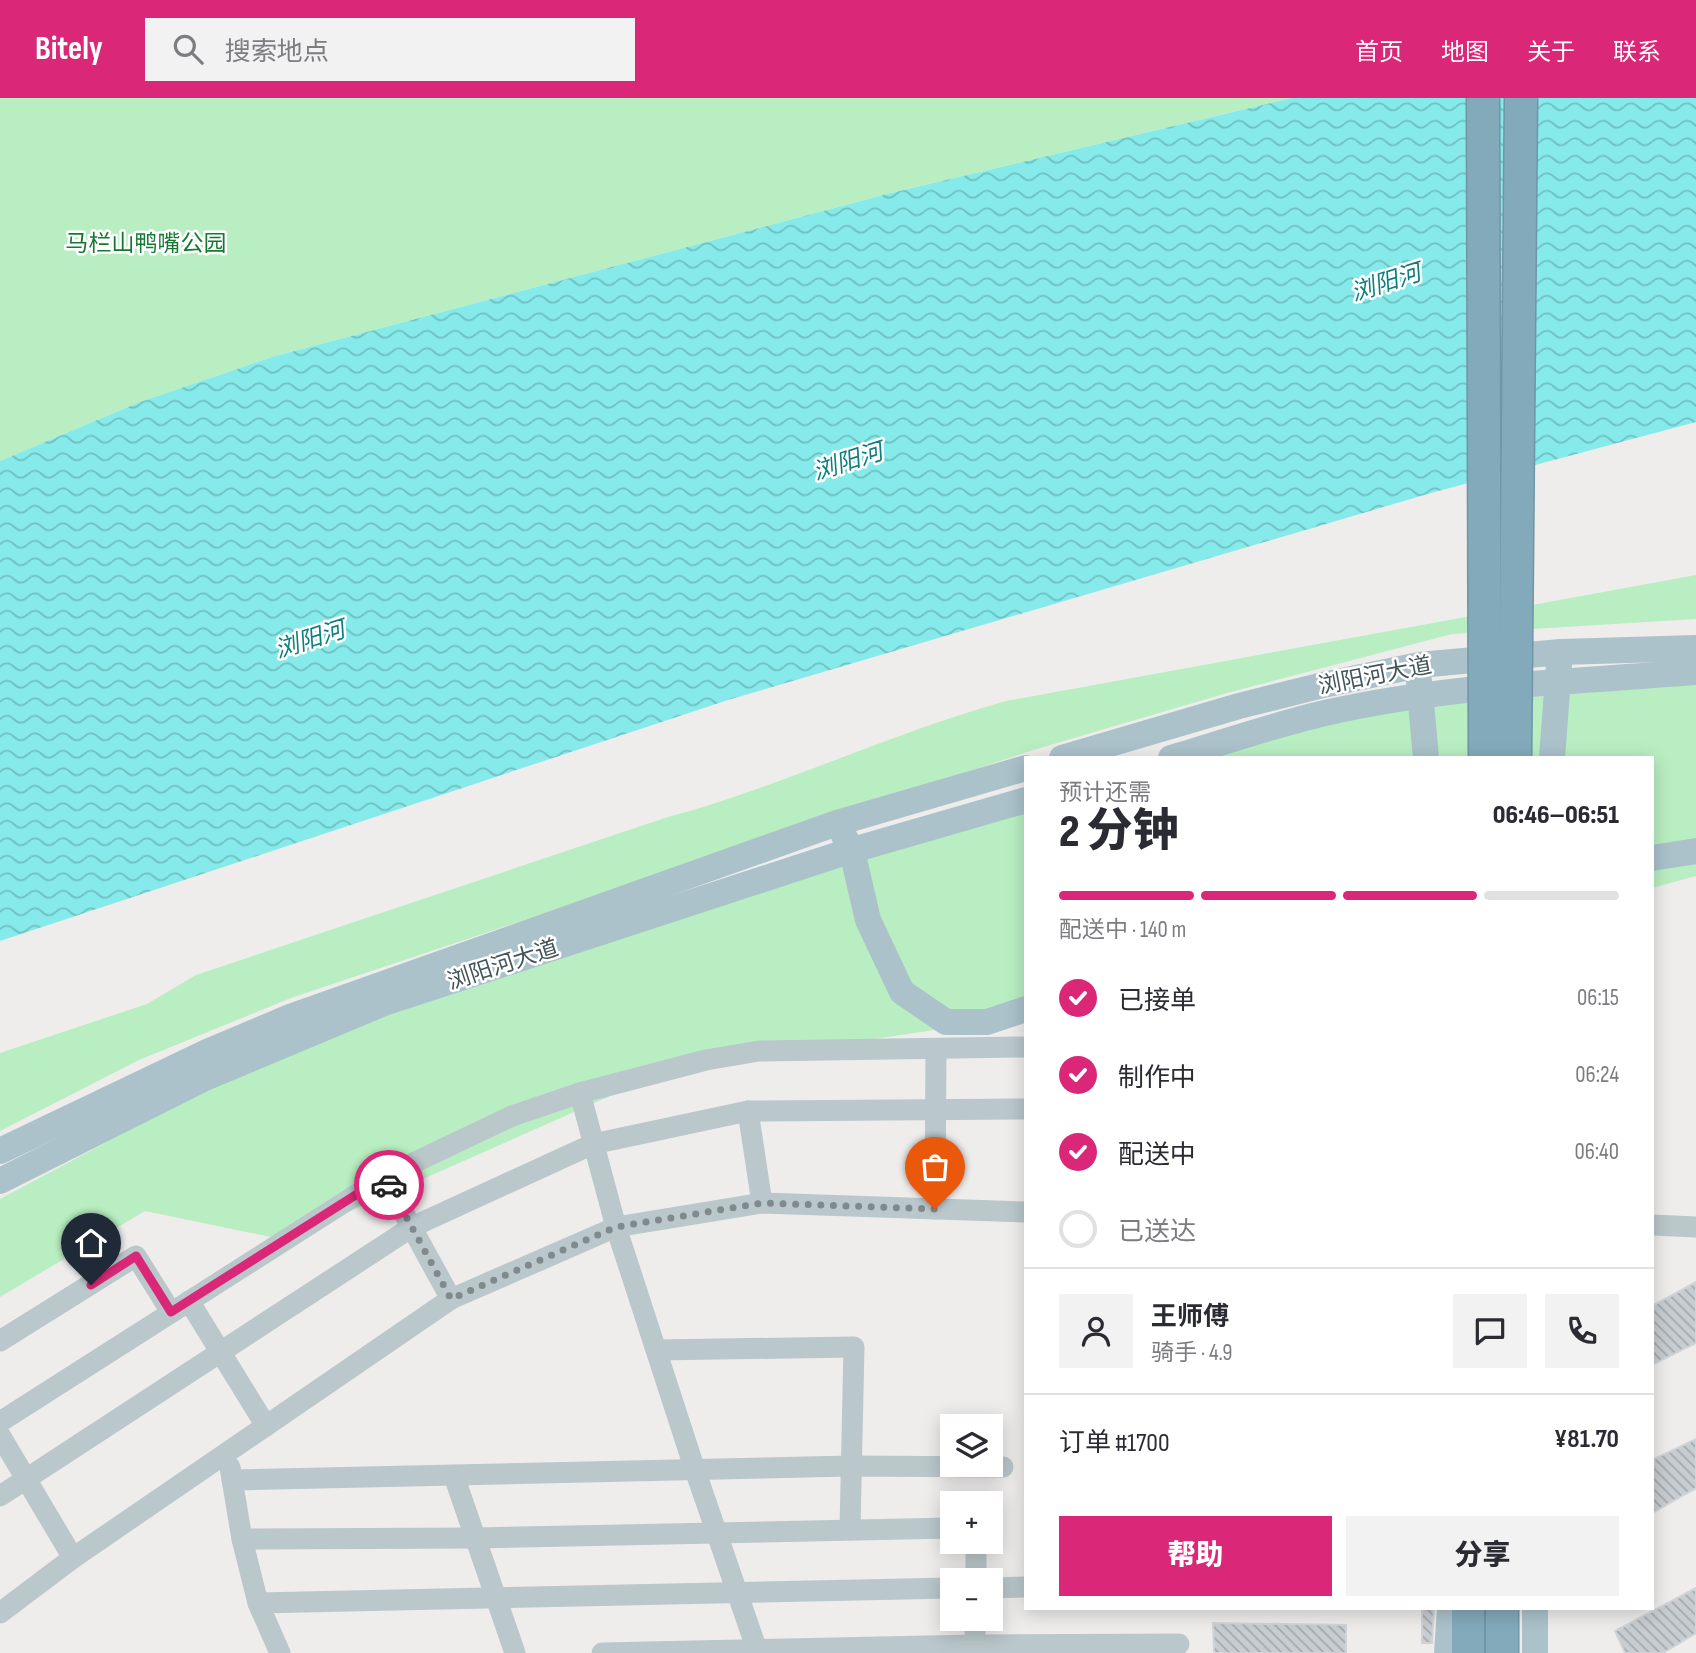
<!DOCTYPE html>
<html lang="zh">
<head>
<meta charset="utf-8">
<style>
  body { margin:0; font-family:"Sofia Sans Condensed","Noto Sans SC",sans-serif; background:#f2f2f3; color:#2b2b33; height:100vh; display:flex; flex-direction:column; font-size:26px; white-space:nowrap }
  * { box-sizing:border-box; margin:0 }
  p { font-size:23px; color:#7c7c81 }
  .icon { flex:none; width:38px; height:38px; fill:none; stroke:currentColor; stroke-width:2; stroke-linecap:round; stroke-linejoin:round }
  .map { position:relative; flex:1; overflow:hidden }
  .drawer { position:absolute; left:1024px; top:658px; width:630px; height:854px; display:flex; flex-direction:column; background:#fff; border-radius:0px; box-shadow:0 4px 18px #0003 }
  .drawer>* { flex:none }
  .tools { position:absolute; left:940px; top:1316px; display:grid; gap:14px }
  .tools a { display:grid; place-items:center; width:63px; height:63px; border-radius:0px; background:#fff; box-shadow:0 4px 18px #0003; font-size:35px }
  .pin { position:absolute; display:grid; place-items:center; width:60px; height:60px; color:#fff; margin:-72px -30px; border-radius:50% 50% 50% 0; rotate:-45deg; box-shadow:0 0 7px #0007 }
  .pin .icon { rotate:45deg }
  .courier { position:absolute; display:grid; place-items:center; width:70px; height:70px; margin:-35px; border:5px solid #db2777; border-radius:50%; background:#fff; color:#222; box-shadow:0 2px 9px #0007 }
  .overview em { font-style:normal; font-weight:800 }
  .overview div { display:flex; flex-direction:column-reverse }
  .overview { display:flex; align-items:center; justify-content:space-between; height:119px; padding:0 35px }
  h1 { font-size:46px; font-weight:800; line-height:52px }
  .bar { display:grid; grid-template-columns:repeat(4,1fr); gap:10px 7px; align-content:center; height:84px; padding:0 35px }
  .bar i { height:9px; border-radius:5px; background:#e1e1e2 }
  .bar .current { background:#db2777 }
  .bar p { grid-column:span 4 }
  .line { display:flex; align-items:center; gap:18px; padding:0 35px; border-top:2px solid #e1e1e2 }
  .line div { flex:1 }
  .round { display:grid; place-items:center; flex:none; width:74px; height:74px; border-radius:0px; background:#f2f2f3 }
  ol { padding:0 35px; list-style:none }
  li { display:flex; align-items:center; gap:21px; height:77px }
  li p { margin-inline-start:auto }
  li .icon { padding:7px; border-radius:50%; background:#db2777; color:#fff; stroke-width:4 }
  li:last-child { color:#7c7c81 }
  li i { width:38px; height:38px; border:4px solid #e1e1e2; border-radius:50% }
  .cta { display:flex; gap:14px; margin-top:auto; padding:14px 35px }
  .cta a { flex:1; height:80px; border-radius:0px; background:#db2777; color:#fff; font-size:28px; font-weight:800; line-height:80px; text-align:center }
  .cta a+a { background:#f2f2f3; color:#2b2b33 }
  header { display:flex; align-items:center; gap:42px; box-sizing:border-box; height:98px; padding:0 35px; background:#db2777; color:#fff }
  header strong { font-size:33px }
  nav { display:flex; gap:38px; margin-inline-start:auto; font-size:24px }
  .search { width:490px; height:63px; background:#f2f2f3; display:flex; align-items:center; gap:18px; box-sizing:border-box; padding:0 24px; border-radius:0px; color:#7c7c81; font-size:26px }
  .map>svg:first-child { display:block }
  .green { fill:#b9eec2 }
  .water { fill:url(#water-waves) }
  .building { fill:url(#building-back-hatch); stroke:#d0d4d8; stroke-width:2 }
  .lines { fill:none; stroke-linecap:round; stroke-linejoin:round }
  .highway-casing { stroke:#6e96a7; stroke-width:35 }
  .minor { stroke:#bac7cb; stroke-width:21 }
  .major { stroke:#abc2cb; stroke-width:26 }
  .highway { stroke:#83aabb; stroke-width:32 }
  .highway-bridge-casing { stroke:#6e96a7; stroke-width:35; stroke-linecap:butt }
  .highway-bridge { stroke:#83aabb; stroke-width:32 }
  .done { stroke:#80898c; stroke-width:7; stroke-dasharray:0 12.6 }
  .route { stroke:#db2777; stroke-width:9 }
  .labels { text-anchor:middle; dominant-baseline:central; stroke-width:5; stroke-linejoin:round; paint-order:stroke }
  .park-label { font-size:23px; fill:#177933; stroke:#fff }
  .street-label { font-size:23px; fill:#445459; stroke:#fff }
  .water-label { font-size:24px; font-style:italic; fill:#0e7f7e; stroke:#fff }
</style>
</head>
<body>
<header>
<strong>Bitely</strong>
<div class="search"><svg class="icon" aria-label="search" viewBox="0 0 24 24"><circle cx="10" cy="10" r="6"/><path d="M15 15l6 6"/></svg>搜索地点</div>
<nav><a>首页</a><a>地图</a><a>关于</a><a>联系</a></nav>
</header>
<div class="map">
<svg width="1696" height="1555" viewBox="0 0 1696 1555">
  <defs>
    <pattern id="water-waves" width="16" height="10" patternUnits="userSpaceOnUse" patternTransform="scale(1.75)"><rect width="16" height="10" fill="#86eaea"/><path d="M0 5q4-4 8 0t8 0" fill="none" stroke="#6fc0c1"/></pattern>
    <pattern id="building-back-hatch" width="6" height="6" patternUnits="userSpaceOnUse" patternTransform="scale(1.75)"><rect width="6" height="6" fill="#c8cdd1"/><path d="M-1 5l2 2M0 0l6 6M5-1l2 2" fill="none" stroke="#a4a9ad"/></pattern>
  </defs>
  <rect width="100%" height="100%" fill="#efecec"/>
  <g class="green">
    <polygon points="0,0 1292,0 891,95 272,259 140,304 0,363"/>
    <path d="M1696,477V521L1452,536L1227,595L1030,653L291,900L139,962L0,1033V955L147,906L196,877L668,719C783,688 891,635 1006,603Z"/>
    <polygon points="1696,586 1696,778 1652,790 1652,660 1184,660 1324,615"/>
    <polygon points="1025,710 1025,916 987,924 669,972 285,1142 145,1113 0,1199 0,1101 304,939"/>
  </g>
  <polygon class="water" points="1292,0 1696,0 1696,324 1431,395 728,602 0,843 0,363 140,304 272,259 891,95"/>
  <g class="building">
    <polygon points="1696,1184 1696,1245 1652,1267 1652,1208"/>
    <polygon points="1696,1341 1696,1390 1652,1415 1652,1362"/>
    <polygon points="1696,1490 1696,1535 1663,1555 1625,1555 1615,1533"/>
    <polygon points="1422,1510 1434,1510 1432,1545 1422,1545"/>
    <polygon points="1213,1525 1346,1527 1346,1555 1214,1555"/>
  </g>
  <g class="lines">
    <defs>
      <g id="highway">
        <polyline points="1468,1555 1468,1510"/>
        <polyline points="1502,1555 1502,1510"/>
      </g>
    </defs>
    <use href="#highway" class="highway-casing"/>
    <g class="minor">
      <polyline points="580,995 616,1129 695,1372 758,1555"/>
      <polyline points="748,1013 762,1105"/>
      <polyline points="384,1079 451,1201"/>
      <polyline points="935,1111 936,951"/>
      <polyline points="1652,1127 1696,1129"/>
      <polyline points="189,1203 266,1328"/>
      <polyline points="0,1243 136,1158 171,1214"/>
      <polyline points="657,1252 854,1249 850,1431"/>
      <polyline points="0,1324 384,1079 512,1018 580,995 706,962 759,953 1026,949"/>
      <polyline points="0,1337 73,1460"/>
      <polyline points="230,1369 242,1441 258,1505 280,1555"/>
      <polyline points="454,1378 515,1555"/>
      <polyline points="232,1382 851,1368 1003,1369"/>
      <polyline points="0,1398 412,1129 593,1046 748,1013 1026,1011"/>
      <polyline points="242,1441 476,1440 952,1430"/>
      <polyline points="976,1482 976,1444"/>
      <polyline points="990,1490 1026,1489"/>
      <polyline points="258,1505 952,1490"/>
      <polyline points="0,1515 73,1460 451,1201 616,1129 762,1105 1026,1114"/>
      <polyline points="602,1555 975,1547 1179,1546"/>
      <polyline points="975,1555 975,1521"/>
    </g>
    <g class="major">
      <polyline points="1419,583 1426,660"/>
      <polyline points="1062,660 1239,608 1323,587 1419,567 1561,554 1696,550"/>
      <path d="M1171,660C1222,645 1273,627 1325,615C1446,587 1573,584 1696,574"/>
      <polyline points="1552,660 1559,567"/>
      <polyline points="844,738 852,753 868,822 902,894 946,924 987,924 1026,911"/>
      <polyline points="1652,760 1696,753"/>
      <polyline points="0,1053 207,954 290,919 837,725 1026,670"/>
      <polyline points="0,1083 205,980 384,905 846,754 1026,702"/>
      <polyline points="1535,1510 1535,1555"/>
      <polyline points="1447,1555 1450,1510"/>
    </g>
    <use href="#highway" class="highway"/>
    <defs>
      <g id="highway-bridge">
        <polyline points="1483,0 1485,660"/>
        <polyline points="1515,660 1521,0"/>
      </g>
    </defs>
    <use href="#highway-bridge" class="highway-bridge-casing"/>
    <use href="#highway-bridge" class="highway-bridge"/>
  </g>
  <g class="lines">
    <polyline class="done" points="389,1087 451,1201 616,1129 762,1105 935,1111"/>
    <polyline class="route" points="91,1187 136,1158 171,1214 384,1079 389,1087"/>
  </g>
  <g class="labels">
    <g class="park-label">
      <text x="146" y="146">马栏山鸭嘴公园</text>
    </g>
    <g class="street-label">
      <text transform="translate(1375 578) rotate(-11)">浏阳河大道</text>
      <text transform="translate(503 867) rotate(-18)">浏阳河大道</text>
    </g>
    <g class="water-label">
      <text transform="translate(1386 185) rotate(-18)">浏阳河</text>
      <text transform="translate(848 364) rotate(-18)">浏阳河</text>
      <text transform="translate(310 542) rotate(-18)">浏阳河</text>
    </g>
  </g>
</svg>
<div class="tools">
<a><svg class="icon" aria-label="layers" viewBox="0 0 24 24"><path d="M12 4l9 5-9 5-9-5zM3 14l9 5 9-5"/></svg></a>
<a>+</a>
<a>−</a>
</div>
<div class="pin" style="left:935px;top:1111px;background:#ea580c"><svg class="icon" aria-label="bag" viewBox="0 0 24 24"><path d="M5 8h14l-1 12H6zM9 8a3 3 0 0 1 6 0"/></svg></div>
<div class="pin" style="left:91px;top:1187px;background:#1f2937"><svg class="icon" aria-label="home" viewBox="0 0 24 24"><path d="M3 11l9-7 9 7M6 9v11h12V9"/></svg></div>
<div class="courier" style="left:389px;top:1087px"><svg class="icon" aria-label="car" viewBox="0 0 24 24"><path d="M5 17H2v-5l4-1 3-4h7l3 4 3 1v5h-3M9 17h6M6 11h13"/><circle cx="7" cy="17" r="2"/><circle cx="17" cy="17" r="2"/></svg></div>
<section class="drawer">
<div class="overview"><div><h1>2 分钟</h1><p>预计还需</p></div><em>06:46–06:51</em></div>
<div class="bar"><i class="current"></i><i class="current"></i><i class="current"></i><i></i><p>配送中 · 140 m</p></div>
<ol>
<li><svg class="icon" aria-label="check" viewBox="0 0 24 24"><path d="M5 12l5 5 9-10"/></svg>已接单<p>06:15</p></li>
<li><svg class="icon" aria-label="check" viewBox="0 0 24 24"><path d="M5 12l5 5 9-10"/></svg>制作中<p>06:24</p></li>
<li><svg class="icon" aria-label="check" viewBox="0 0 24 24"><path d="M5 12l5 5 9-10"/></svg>配送中<p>06:40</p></li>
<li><i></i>已送达</li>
</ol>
<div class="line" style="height:126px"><a class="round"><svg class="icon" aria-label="person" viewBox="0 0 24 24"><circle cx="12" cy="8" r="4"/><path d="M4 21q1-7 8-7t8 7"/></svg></a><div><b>王师傅</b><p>骑手 · 4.9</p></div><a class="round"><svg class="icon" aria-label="chat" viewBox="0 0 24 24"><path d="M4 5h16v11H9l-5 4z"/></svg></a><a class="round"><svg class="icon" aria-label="phone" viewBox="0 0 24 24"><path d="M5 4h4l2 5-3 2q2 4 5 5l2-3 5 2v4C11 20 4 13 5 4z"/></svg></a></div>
<div class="line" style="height:91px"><div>订单 #1700</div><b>¥81.70</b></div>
<div class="cta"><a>帮助</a><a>分享</a></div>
</section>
</div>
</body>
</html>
